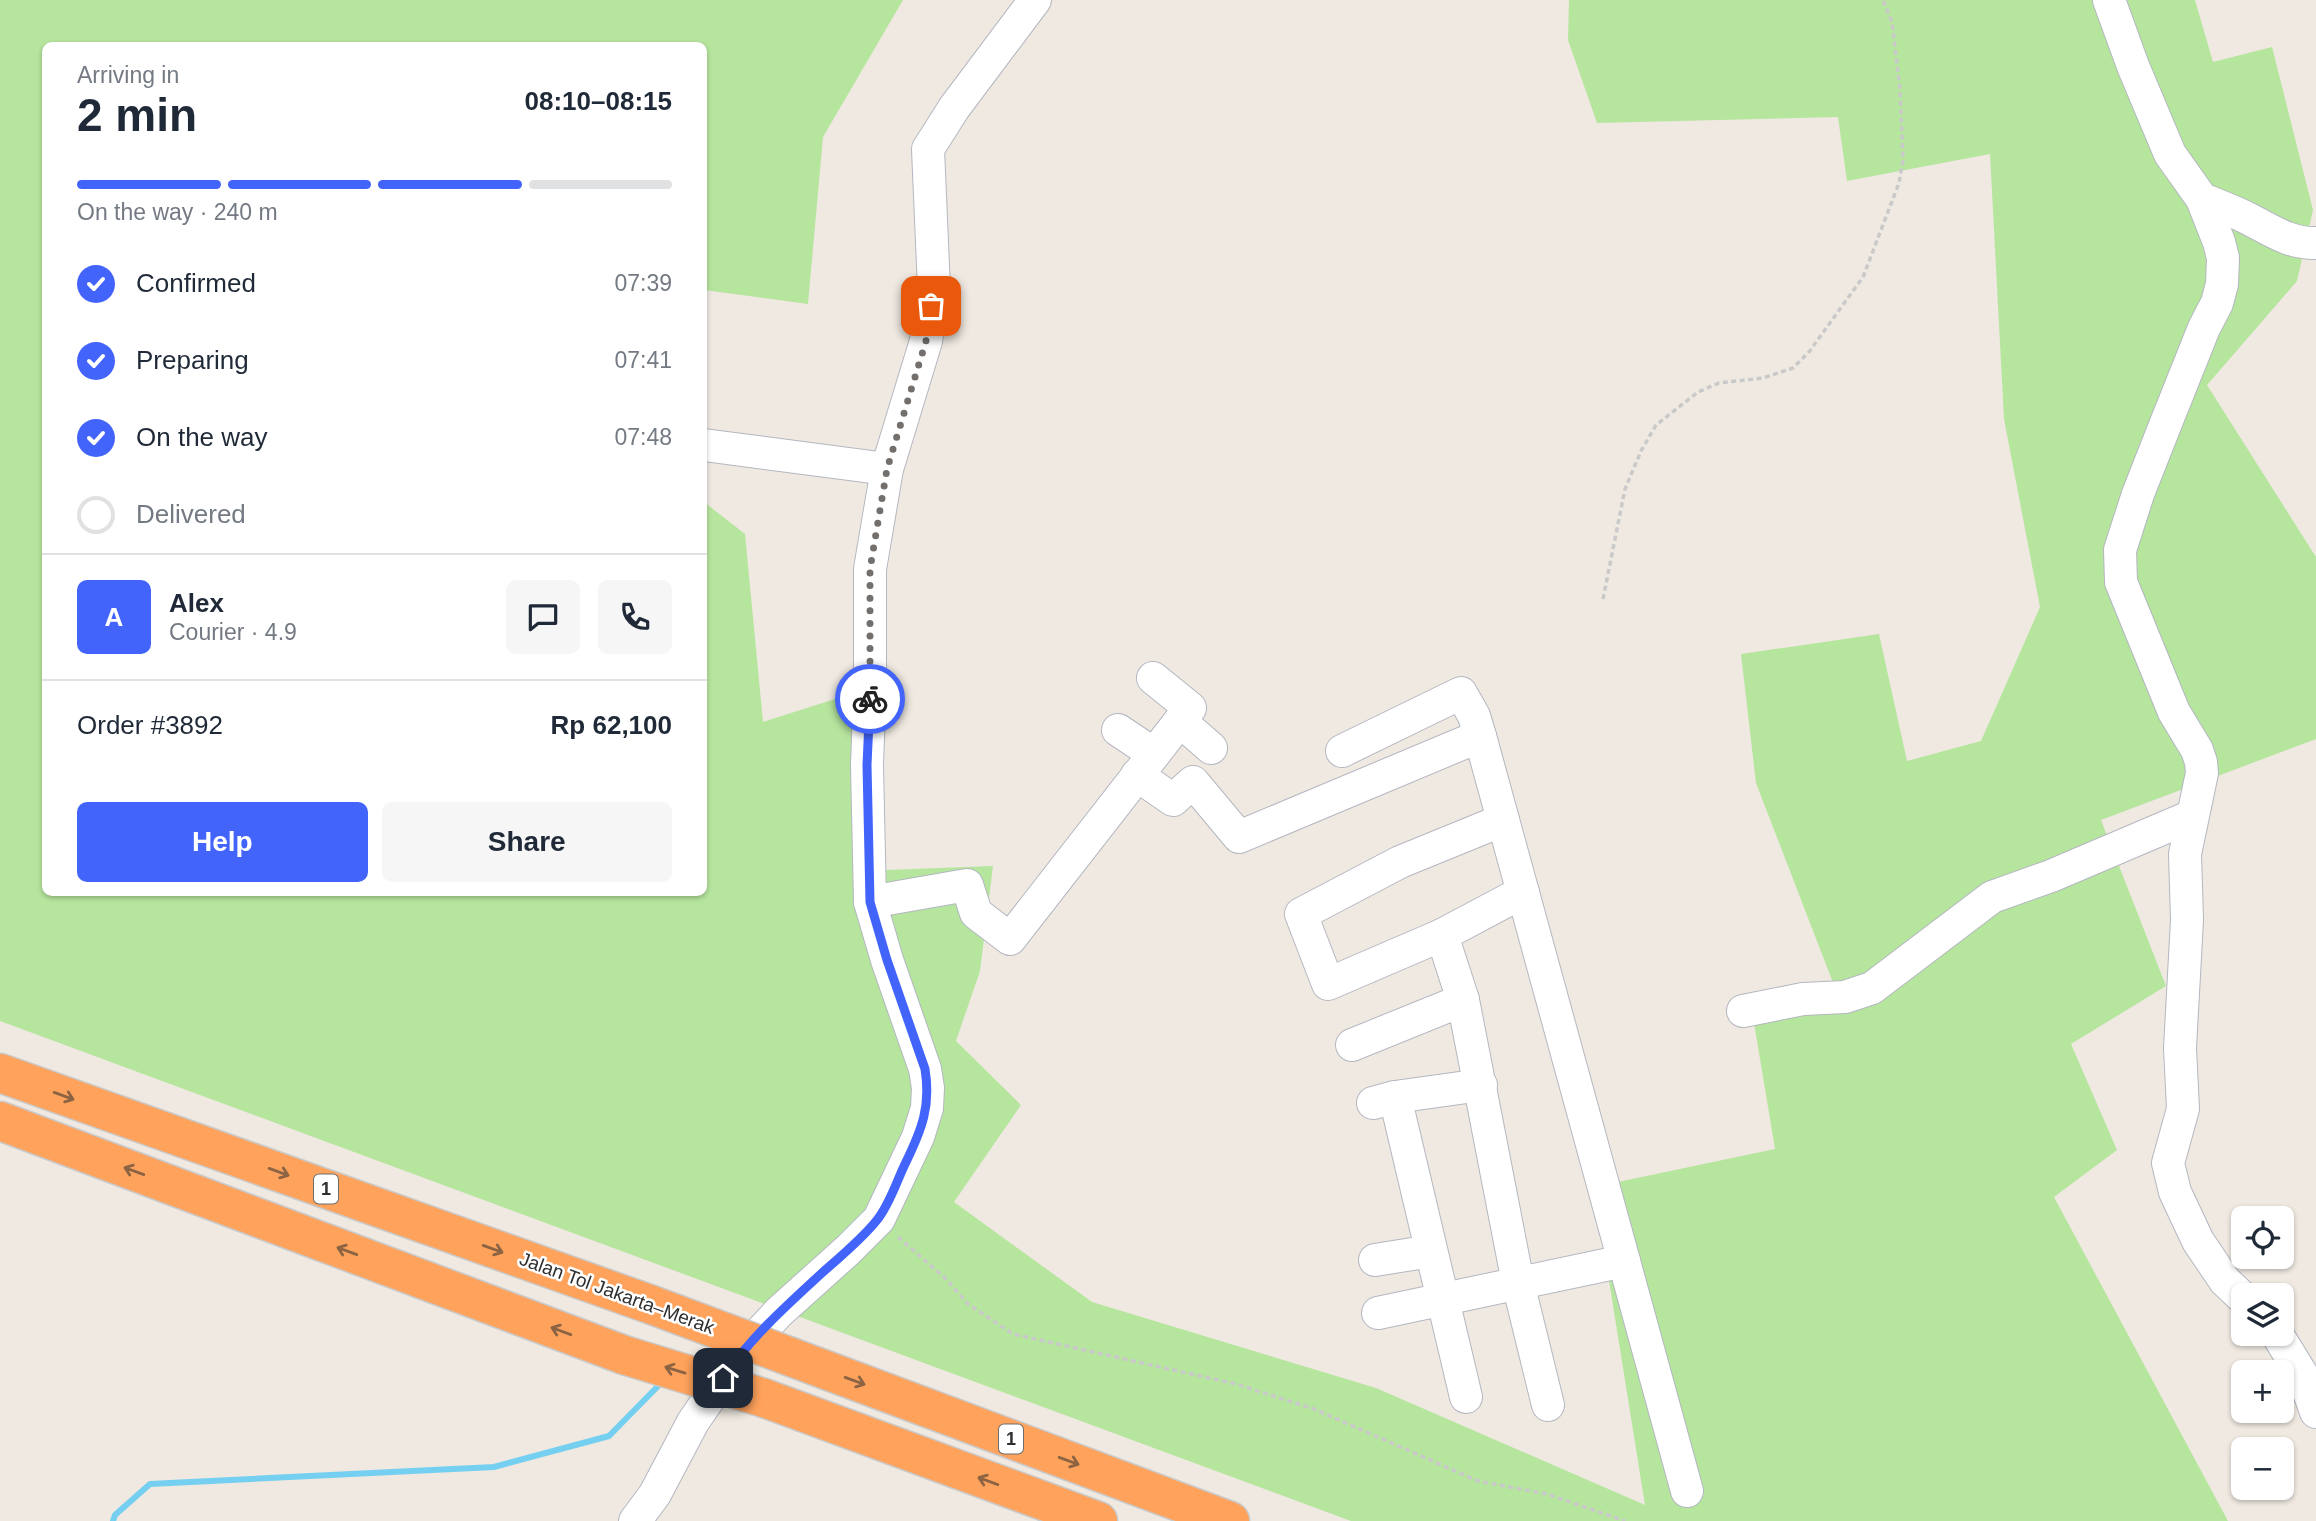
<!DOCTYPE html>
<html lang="en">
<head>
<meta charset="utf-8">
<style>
  body { margin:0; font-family:Helvetica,sans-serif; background:#f6f6f7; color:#1f2937; height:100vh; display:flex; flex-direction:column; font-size:26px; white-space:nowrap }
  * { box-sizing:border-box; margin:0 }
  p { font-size:23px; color:#747a83 }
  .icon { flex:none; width:38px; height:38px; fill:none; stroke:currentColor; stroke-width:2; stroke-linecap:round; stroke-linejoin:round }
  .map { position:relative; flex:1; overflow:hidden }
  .panel { position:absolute; left:42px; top:42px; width:665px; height:854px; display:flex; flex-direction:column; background:#fff; border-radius:10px; box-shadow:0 2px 5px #0004 }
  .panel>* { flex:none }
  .controls { position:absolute; left:2231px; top:1206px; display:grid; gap:14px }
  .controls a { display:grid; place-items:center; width:63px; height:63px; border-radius:10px; background:#fff; box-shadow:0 2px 5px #0004; font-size:35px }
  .pin { position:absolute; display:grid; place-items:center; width:60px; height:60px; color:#fff; margin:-30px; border-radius:14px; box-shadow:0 4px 10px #0006 }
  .courier { position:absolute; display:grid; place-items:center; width:70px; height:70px; margin:-35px; border:5px solid #4264fb; border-radius:50%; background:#fff; color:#222; box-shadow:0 2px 9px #0007 }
  .summary em { font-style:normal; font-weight:800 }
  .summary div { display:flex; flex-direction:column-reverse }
  .summary { display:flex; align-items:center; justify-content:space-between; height:119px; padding:0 35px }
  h1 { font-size:46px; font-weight:800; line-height:52px }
  .bar { display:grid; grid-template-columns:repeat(4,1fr); gap:10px 7px; align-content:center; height:84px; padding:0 35px }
  .bar i { height:9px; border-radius:5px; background:#e0e1e3 }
  .bar .active { background:#4264fb }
  .bar p { grid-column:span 4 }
  .line { display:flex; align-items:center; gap:18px; padding:0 35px; border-top:2px solid #e0e1e3 }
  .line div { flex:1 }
  .round { display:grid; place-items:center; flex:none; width:74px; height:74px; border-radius:10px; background:#f6f6f7 }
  ol { padding:0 35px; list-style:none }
  li { display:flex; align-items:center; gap:21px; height:77px }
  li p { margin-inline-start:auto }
  li .icon { padding:7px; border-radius:50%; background:#4264fb; color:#fff; stroke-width:4 }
  li:last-child { color:#747a83 }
  li i { width:38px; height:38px; border:4px solid #e0e1e3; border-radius:50% }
  .action { display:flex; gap:14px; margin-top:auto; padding:14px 35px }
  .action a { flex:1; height:80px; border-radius:10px; background:#4264fb; color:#fff; font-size:28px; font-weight:800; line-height:80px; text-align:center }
  .action a+a { background:#f6f6f7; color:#1f2937 }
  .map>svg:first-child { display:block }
  .green { fill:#b6e59e }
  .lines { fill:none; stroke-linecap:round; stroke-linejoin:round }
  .stream { stroke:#75cff0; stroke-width:6 }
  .minor-casing { stroke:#b4b7c1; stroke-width:34 }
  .highway-casing { stroke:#c9c9c9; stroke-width:41 }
  .path { stroke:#c9c9c9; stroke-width:3.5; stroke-dasharray:5 3.5; stroke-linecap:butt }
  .minor { stroke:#fff; stroke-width:32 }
  .highway { stroke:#ffa35c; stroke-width:38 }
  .highway-bridge-casing { stroke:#c9c9c9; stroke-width:41; stroke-linecap:butt }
  .highway-bridge { stroke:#ffa35c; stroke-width:38 }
  .oneway { stroke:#8c6343 }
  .done { stroke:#726f6d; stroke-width:7; stroke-dasharray:0 12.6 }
  .route { stroke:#4264fb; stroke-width:9 }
  .labels { text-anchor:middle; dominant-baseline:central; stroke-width:5; stroke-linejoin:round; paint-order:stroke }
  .shield { fill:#fff; stroke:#6d6d6d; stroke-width:2 }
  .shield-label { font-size:18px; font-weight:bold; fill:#2e2e2e }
  .street-label { font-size:19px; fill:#2e2e2e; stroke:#fff }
</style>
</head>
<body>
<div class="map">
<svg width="2316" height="1521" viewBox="0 0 2316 1521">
  <rect width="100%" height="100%" fill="#efe9e1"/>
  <polygon class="green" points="0,0 903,0 823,137 808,304 704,290 704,46 46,46 46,892 704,892 704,502 745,534 763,722 863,690 859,871 993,866 980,971 956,1041 1021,1105 954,1202 1092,1302 1376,1388 1645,1505 1594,1187 1775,1149 1754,1023 1837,993 1756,783 1741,654 1879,634 1907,761 1981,741 2040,607 2004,419 1990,154 1847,181 1838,117 1597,123 1568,40 1569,0 2195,0 2213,62 2272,47 2313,210 2297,281 2207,385 2316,557 2316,739 2101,820 2166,986 2071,1044 2117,1150 2054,1197 2228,1521 1351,1521 0,1021"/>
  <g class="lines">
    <polyline class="stream" points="113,1521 115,1515 150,1484 494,1467 609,1436 663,1381"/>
    <defs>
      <g id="minor">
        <polyline points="2109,0 2133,66 2170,154 2202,199 2219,242 2223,258 2222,284 2217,303 2204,328 2164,428 2138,494 2120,550 2121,582 2174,712 2197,750 2201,762 2202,773 2185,854 2187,920 2180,1048 2183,1109 2168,1163 2175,1192 2198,1241 2225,1281 2244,1299"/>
        <path d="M2202,199C2217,205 2233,211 2249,219C2271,230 2290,244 2316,243"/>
        <polyline points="704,445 887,469"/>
        <polyline points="1180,721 1211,748"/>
        <polyline points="1118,730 1154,754"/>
        <polyline points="1480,736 1687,1491"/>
        <polyline points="1137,775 1173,800 1193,782 1239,837 1480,736 1474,716 1461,693 1342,751"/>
        <polyline points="1503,820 1400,862 1301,914 1328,984 1442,935 1523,892"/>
        <polyline points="870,902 967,885 976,913 1010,939 1190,708 1153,678"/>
        <polyline points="1442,935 1463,1000 1518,1283 1548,1405"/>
        <polyline points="1743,1011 1803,999 1845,997 1872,988 1992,897 2051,876 2192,816"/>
        <polyline points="1352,1045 1463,1000"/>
        <polyline points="1395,1097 1466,1397"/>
        <polyline points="1373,1103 1395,1097 1481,1085"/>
        <polyline points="1375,1260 1431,1251"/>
        <polyline points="1378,1313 1624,1261"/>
        <polyline points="2277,1334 2304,1378 2316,1412"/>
        <polyline points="635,1521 655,1494 693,1422 738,1356 779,1312 848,1250 879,1219 918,1137 927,1108 928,1088 925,1069 887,960 870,902 867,765 870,684 870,569 887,469 926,341 934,289 928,149 954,108 1035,0"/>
      </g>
      <g id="highway">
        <polyline points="0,1073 652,1305"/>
        <polyline points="0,1121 624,1355"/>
        <polyline points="791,1357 1230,1521"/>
        <polyline points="764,1398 1098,1521"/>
      </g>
    </defs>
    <use href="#minor" class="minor-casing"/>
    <use href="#highway" class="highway-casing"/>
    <g class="path">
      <polyline points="1603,599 1625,489 1641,451 1656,425 1698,392 1719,383 1763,378 1793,368 1809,352 1863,277 1899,183 1903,160 1900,89 1892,22 1883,0"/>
      <polyline points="898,1237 945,1278 968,1304 1013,1334 1236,1384 1314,1409 1478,1481 1547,1494 1625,1521"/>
    </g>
    <use href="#minor" class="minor"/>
    <use href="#highway" class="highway"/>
    <defs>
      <g id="highway-bridge">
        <polyline points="652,1305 791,1357"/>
        <polyline points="624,1355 764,1398"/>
      </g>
    </defs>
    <use href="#highway-bridge" class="highway-bridge-casing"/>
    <use href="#highway-bridge" class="highway-bridge"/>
  </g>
  <defs><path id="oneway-shaft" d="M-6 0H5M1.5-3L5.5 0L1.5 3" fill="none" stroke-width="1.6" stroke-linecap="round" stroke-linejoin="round" transform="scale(1.75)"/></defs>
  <g class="oneway">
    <use href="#oneway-shaft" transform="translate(64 1096) rotate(20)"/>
    <use href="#oneway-shaft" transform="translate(134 1171) rotate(-160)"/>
    <use href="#oneway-shaft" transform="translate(279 1172) rotate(20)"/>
    <use href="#oneway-shaft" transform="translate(493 1249) rotate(20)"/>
    <use href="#oneway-shaft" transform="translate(347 1251) rotate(-160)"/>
    <use href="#oneway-shaft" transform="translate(561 1331) rotate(-160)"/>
    <use href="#oneway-shaft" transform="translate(675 1370) rotate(-163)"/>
    <use href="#oneway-shaft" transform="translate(855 1381) rotate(20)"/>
    <use href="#oneway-shaft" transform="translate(1069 1461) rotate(20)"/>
    <use href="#oneway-shaft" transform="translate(988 1481) rotate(-160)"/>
  </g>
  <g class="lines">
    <polyline class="done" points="870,699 870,569 887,469 926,341 931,306"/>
    <path class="route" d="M723,1378C751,1337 787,1305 823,1272C841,1256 862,1239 877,1220C890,1204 897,1180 906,1162C922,1129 931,1106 925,1069L887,960L870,902L867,765L870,699"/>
  </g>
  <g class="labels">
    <g class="shield">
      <rect x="314" y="1174.5" width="24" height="29" rx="5"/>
      <rect x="999" y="1424.5" width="24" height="29" rx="5"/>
    </g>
    <g class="shield-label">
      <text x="326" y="1189">1</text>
      <text x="1011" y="1439">1</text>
    </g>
    <g class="street-label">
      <text transform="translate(617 1293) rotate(20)">Jalan Tol Jakarta–Merak</text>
    </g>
  </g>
</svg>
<div class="controls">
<a><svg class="icon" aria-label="locate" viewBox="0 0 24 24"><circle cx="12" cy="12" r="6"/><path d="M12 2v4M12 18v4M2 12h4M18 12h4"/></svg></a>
<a><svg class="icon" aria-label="layers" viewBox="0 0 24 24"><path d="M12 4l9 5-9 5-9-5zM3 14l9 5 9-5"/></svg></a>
<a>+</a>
<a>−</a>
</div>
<div class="pin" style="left:931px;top:306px;background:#ea580c"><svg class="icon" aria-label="bag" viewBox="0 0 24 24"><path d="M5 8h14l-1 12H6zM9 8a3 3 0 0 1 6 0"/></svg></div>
<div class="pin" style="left:723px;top:1378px;background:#1f2937"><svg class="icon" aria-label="home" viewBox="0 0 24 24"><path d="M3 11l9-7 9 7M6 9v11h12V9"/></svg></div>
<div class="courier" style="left:870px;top:699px"><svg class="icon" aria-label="bike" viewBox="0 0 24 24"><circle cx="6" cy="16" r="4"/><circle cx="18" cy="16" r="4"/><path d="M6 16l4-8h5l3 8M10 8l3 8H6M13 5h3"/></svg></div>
<section class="panel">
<div class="summary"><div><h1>2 min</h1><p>Arriving in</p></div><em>08:10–08:15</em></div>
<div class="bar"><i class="active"></i><i class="active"></i><i class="active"></i><i></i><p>On the way · 240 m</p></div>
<ol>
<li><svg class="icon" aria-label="check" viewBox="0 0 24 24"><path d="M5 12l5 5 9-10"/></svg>Confirmed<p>07:39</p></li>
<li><svg class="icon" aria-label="check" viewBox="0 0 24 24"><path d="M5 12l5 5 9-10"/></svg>Preparing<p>07:41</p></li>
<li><svg class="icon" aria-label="check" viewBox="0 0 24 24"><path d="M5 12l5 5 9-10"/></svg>On the way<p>07:48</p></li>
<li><i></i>Delivered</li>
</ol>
<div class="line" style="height:126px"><b class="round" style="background:#4264fb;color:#fff">A</b><div><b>Alex</b><p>Courier · 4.9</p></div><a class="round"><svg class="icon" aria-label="chat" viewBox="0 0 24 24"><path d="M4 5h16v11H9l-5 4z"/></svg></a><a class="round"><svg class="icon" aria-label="phone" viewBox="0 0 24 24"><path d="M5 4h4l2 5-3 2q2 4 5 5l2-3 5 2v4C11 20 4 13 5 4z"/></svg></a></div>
<div class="line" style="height:91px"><div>Order #3892</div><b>Rp 62,100</b></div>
<div class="action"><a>Help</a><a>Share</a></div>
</section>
</div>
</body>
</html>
